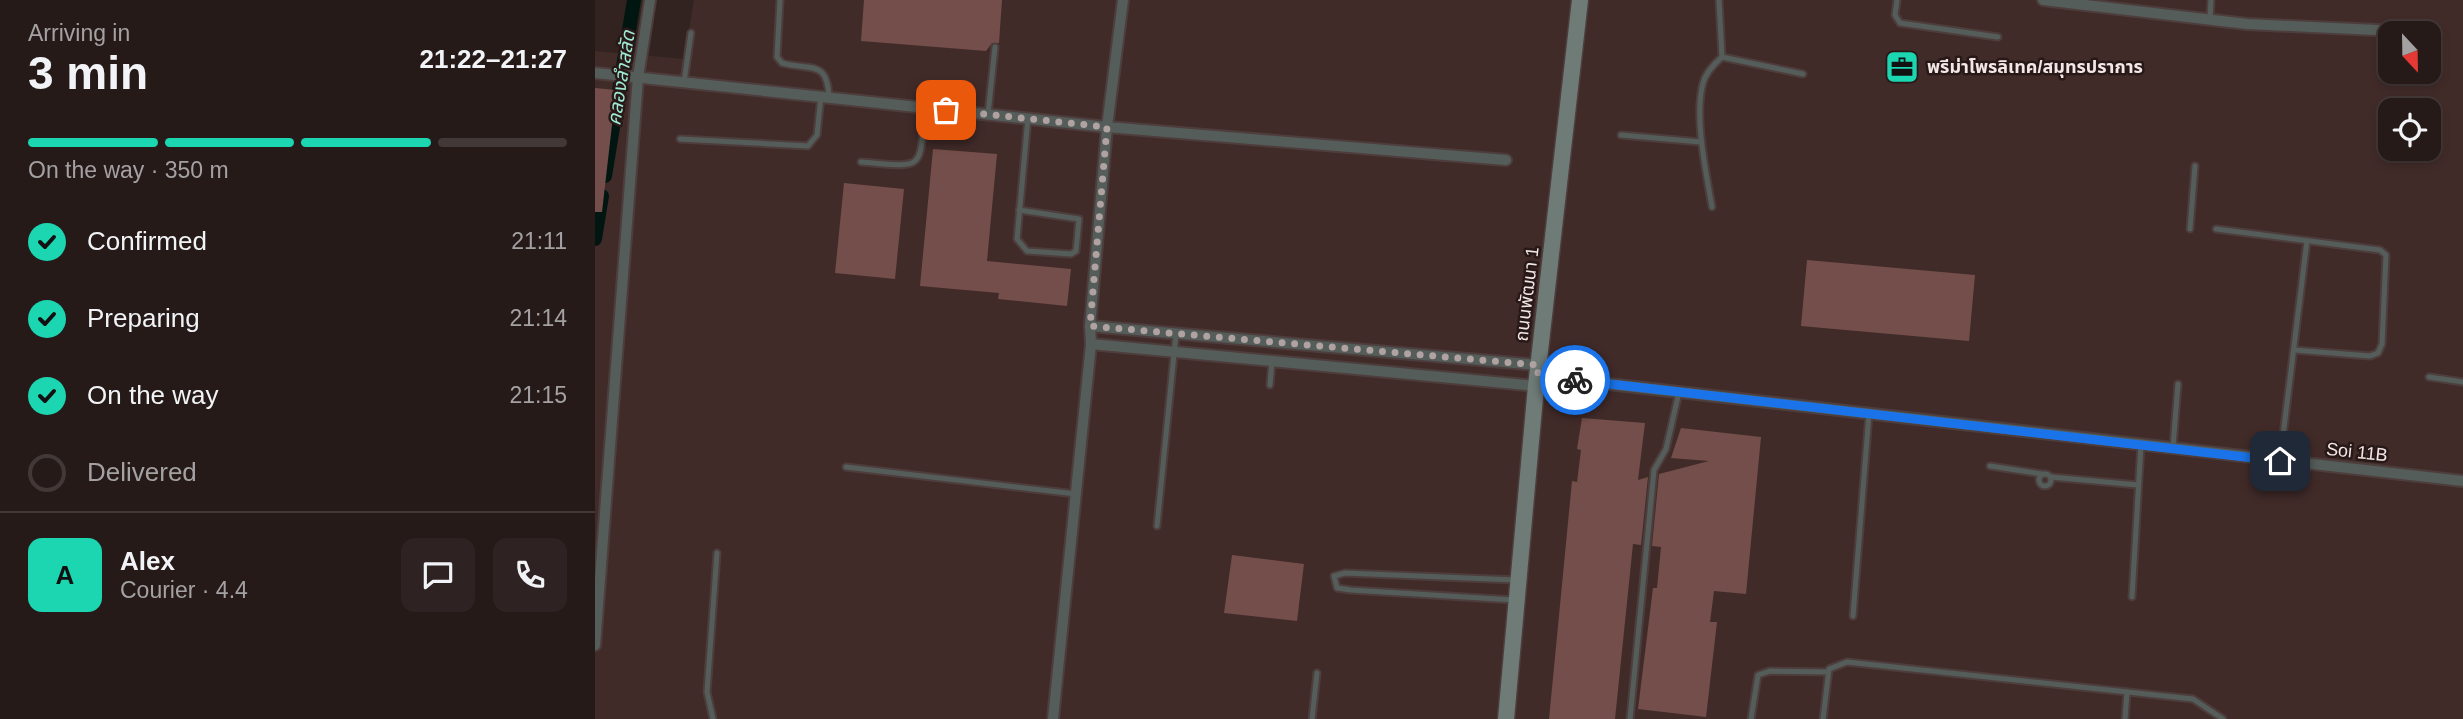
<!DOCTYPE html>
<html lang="en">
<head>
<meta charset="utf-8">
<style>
  body { margin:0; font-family:Helvetica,"Noto Sans Thai",sans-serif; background:#2e2322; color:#f1f3f6; height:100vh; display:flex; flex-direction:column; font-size:26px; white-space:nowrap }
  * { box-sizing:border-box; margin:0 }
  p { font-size:23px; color:#a4a1a2 }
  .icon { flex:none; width:38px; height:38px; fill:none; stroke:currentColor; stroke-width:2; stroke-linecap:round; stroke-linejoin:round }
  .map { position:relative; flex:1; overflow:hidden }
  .panel { display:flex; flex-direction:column; background:#261a19; width:595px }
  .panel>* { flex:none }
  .needle { width:46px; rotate:158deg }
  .fabs { position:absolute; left:1783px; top:21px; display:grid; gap:14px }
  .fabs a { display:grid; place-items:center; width:63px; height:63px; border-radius:14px; background:#261a19; box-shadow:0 4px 10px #0003,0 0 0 2px #423838; font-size:35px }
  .pin { position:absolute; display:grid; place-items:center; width:60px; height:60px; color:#fff; margin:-30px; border-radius:14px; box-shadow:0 4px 10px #0006 }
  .courier { position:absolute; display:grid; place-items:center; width:70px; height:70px; margin:-35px; border:5px solid #1a73e8; border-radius:50%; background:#fff; color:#222; box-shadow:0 2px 9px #0007 }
  .overview em { font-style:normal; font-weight:600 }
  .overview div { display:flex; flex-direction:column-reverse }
  .overview { display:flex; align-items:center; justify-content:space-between; height:119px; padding:0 28px }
  h1 { font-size:46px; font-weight:600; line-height:52px }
  .bar { display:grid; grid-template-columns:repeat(4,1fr); gap:10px 7px; align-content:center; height:84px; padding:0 28px }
  .bar i { height:9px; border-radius:5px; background:#423838 }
  .bar .on { background:#1cd5b1 }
  .bar p { grid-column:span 4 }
  .line { display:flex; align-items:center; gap:18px; padding:0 28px; border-top:2px solid #423838 }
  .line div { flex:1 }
  .round { display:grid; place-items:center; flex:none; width:74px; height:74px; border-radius:14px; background:#2e2322 }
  ol { padding:0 28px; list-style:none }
  li { display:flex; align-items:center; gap:21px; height:77px }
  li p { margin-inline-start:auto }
  li .icon { padding:7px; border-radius:50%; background:#1cd5b1; color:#111; stroke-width:4 }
  li:last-child { color:#a4a1a2 }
  li i { width:38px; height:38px; border:4px solid #423838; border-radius:50% }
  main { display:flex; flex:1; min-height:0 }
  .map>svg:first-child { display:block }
  .built { fill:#412b29; fill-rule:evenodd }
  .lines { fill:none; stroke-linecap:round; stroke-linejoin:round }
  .canal { stroke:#021611; stroke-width:14 }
  .building { fill:#744e4a }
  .lane-casing { stroke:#4d3e3d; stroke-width:9 }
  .street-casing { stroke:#4d3e3d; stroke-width:14 }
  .secondary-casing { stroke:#4d3e3d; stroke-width:19 }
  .lane { stroke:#555d5a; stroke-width:5 }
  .street { stroke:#555d5a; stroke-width:10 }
  .secondary { stroke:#6e7b77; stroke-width:16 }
  .done { stroke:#afa2a1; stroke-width:7; stroke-dasharray:0 12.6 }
  .route { stroke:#1a73e8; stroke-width:9 }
  .labels { text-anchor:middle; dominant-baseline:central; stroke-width:5; stroke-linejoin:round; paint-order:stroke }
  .poi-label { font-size:18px; font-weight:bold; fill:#f2e7e6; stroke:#281918; text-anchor:start }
  .street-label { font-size:18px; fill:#f2e7e6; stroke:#281918 }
  .water-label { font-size:19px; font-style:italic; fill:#9eebd5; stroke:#281918 }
</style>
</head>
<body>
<main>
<section class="panel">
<div class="overview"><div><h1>3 min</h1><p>Arriving in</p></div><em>21:22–21:27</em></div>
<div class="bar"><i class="on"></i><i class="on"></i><i class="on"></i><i></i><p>On the way · 350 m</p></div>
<ol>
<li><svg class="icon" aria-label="check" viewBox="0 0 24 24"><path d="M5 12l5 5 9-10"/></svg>Confirmed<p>21:11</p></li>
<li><svg class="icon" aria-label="check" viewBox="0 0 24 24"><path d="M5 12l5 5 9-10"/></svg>Preparing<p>21:14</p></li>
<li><svg class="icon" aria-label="check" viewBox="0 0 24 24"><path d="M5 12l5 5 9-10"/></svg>On the way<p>21:15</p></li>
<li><i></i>Delivered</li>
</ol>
<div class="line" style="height:126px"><b class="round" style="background:#1cd5b1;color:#111">A</b><div><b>Alex</b><p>Courier · 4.4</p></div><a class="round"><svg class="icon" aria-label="chat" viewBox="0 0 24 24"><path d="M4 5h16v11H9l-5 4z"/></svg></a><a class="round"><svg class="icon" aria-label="phone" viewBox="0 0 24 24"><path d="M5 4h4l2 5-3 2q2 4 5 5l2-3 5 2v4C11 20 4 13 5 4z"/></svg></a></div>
</section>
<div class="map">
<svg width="1868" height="719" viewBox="0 0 1868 719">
  <rect width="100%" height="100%" fill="#322321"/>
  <path class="built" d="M99,0H1868V719H0V51L89,59ZM1796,33H1834V72H1796ZM1796,110H1834V149H1796Z"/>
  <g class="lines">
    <g class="canal">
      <polyline points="10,176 39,0"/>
      <polyline points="0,239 7,196"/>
    </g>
  </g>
  <g class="building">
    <polygon points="269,0 407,0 404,43 397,43 391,51 266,41"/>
    <polygon points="0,88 21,90 7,212 0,212"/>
    <polygon points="338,149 402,154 392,261 476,269 472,306 403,299 404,293 325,286"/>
    <polygon points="249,183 309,189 300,279 240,273"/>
    <polygon points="1212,260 1380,275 1374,341 1206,326"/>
    <polygon points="987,418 1050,423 1043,480 1053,477 1046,545 1038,544 1020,719 954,719 977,481 982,482 986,450 982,449"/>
    <polygon points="1086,428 1166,437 1151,594 1119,591 1115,622 1122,622 1111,717 1043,709 1058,588 1062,588 1066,547 1057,546 1064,474 1114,461 1076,458"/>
    <polygon points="637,555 709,564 702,621 629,613"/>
  </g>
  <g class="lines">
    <defs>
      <g id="lane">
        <path d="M185,0L182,57L187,63C216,71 232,59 234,97"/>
        <polyline points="1124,0 1127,57 1208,74"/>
        <polyline points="1302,0 1300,15 1305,23 1403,37"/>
        <polyline points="1615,19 1616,0"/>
        <polyline points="89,82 96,33"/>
        <polyline points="393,114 400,47"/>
        <polyline points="1026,135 1106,142"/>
        <polyline points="85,139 213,146 222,135 226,96"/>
        <path d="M266,162C331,167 324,172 330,108"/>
        <path d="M1117,207C1111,172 1099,117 1108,83C1111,72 1119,64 1127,57"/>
        <polyline points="424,210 484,219 481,251 476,254 432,251 422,239 433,118"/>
        <polyline points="1595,229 1600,166"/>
        <polyline points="1621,229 1785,250 1791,255 1787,344 1783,353 1775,356 1699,350"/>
        <polyline points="1834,377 1868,382"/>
        <polyline points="675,385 677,361"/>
        <polyline points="1578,447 1583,384"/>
        <polyline points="1685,460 1712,241"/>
        <polyline points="1395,466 1447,474"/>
        <polyline points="251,467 481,494"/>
        <circle cx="1450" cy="480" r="6"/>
        <polyline points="1456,477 1543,485"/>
        <polyline points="562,526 581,334"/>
        <polyline points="1537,597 1546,445"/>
        <polyline points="919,600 756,590 742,588 739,576 750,573 921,580"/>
        <polyline points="1258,616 1274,414"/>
        <polyline points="118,719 112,692 122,553"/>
        <polyline points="717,719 722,673"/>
        <polyline points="1035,719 1059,470 1071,449 1084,392"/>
        <polyline points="1156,719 1163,675 1175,671 1233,672"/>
        <polyline points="1228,719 1234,669 1252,662 1598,699 1628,719"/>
        <polyline points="1530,719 1532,692"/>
      </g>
      <g id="street">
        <polyline points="1448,0 1652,24 1824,32"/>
        <polyline points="0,73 512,127 911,160"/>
        <polyline points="495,326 943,365"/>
        <polyline points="496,344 941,386"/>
        <polyline points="943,376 1868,481"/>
        <polyline points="0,645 43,77 55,0"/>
        <polyline points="458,719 496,344 495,326 512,127 528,0"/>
      </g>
      <polyline id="secondary" points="911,719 941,386 985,0"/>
    </defs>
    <use href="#lane" class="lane-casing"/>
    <use href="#street" class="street-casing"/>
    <use href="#secondary" class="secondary-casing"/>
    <use href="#lane" class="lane"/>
    <use href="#street" class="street"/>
    <use href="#secondary" class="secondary"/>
  </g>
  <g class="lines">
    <polyline class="done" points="351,110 512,127 495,326 943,365 943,376 980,380"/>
    <polyline class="route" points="980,380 1685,461"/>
  </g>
  <defs>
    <symbol id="office-square" viewBox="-11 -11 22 22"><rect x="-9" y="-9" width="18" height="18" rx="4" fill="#1cd5b1" stroke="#281918"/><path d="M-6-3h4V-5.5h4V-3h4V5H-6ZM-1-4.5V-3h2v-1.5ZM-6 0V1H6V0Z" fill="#111"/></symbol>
  </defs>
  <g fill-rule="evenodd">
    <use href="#office-square" x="1288" y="48" width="38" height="38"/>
  </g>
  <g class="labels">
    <g class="poi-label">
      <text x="1332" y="67">พรีม่าโพรลิเทค/สมุทรปราการ</text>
    </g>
    <g class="street-label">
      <text transform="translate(932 294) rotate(-83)">ถนนพัฒนา 1</text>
      <text transform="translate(1762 452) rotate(6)">Soi 11B</text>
    </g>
    <g class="water-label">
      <text transform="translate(26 78) rotate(-81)">คลองลำสลัด</text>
    </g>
  </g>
</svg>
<div class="fabs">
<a><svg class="needle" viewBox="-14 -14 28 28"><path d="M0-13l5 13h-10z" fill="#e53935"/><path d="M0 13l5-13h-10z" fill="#a4a1a2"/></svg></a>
<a><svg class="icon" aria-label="locate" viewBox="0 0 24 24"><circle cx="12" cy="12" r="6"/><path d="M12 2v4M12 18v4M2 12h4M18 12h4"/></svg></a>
</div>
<div class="pin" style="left:351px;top:110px;background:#ea580c"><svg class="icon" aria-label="bag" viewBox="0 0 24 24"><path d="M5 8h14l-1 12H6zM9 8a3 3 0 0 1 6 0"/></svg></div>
<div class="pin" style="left:1685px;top:461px;background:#1f2937"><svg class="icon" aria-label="home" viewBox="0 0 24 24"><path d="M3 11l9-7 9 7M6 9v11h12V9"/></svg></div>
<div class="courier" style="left:980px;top:380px"><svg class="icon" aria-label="bike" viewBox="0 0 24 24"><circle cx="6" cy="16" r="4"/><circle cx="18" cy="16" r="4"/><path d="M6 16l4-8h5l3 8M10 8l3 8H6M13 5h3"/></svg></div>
</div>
</main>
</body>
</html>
